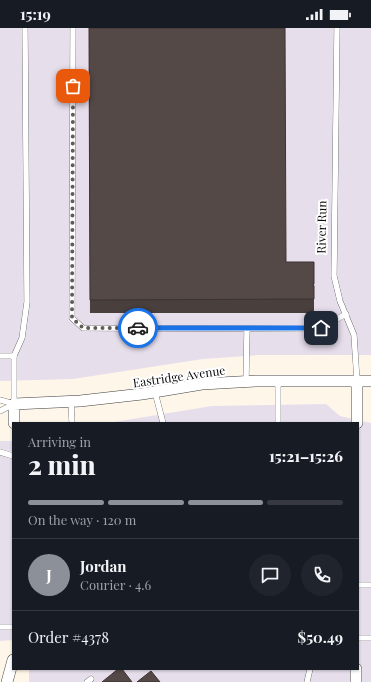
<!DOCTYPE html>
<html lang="en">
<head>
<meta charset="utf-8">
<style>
  body { margin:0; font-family:"Playfair Display",serif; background:#20242c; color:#f1f3f6; height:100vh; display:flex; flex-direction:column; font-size:15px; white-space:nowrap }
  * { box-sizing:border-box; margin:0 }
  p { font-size:13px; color:#9ea1a6 }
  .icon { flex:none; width:22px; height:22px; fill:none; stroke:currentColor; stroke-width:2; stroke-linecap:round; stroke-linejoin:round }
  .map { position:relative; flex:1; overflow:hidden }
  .drawer { position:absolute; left:12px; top:394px; width:347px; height:248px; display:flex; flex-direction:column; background:#171b24; border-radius:0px; box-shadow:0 1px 3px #0004 }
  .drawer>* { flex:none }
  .pin { position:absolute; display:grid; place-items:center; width:34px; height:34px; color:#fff; margin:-17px; border-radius:8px; box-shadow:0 2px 6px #0006 }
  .courier { position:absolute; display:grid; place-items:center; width:40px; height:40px; margin:-20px; border:3px solid #1a73e8; border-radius:50%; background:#fff; color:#222; box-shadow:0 1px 5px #0007 }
  .overview em { font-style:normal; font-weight:800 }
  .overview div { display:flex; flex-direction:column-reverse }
  .overview { display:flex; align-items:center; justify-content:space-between; height:68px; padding:0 16px }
  h1 { font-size:26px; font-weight:800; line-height:30px }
  .bar { display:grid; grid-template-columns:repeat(4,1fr); gap:6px 4px; align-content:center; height:48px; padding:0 16px }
  .bar i { height:5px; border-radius:3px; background:#363941 }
  .bar .active { background:#8c9099 }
  .bar p { grid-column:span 4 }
  .line { display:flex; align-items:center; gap:10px; padding:0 16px; border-top:1px solid #363941 }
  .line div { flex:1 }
  .round { display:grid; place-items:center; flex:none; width:42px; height:42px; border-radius:21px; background:#20242c }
  .status { display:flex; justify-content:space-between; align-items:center; height:28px; padding:0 20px; background:#171b24; direction:ltr }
  .status svg { height:11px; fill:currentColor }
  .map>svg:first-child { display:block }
  .industrial { fill:#e7deec }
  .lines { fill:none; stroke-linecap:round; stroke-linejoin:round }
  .lane-casing { stroke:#3e3e3e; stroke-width:6 }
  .street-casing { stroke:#3e3e3e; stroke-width:12 }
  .lane { stroke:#fff; stroke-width:5.5 }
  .street { stroke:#fff; stroke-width:11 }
  .wall { fill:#493f3d }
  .building { fill:#554947; stroke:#3c3332 }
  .done { stroke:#605d59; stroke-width:4; stroke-dasharray:0 7.2 }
  .route { stroke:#1a73e8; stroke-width:5 }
  .labels { text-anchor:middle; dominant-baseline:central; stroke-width:4; stroke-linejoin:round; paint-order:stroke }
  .street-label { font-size:12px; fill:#0b0b0b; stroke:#fff }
</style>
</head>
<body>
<div class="status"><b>15:19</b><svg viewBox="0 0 49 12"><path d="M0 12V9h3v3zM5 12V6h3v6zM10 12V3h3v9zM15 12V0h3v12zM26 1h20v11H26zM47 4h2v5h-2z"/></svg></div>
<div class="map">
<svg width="371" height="654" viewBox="0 0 371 654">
  <rect width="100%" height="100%" fill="#fff6ea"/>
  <g class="industrial">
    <polygon points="0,0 371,0 371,327 259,327 203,331 73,351 0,353"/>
    <polygon points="326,376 340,388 371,395 371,654 29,654 29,641 358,641 358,395 108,395 212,378"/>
    <polygon points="0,413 13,413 13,612 0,613"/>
  </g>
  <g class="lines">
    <defs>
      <g id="lane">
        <polyline points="73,0 72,290 83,300 304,301 321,300 346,286"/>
        <polyline points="337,0 334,248 340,273 354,307 357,353"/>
        <polyline points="0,328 14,328 14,376"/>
        <polyline points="14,328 22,310 27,274 25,0"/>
        <polyline points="246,353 247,301"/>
        <polyline points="155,364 163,395"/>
        <polyline points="0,372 14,376"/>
        <polyline points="71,374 72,395"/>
        <polyline points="0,383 14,376"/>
        <polyline points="278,395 278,353"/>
        <polyline points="0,424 13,428"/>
        <polyline points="358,557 371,557"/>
        <polyline points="0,599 13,599"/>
        <polyline points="358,610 371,610"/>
        <polyline points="87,654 91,651"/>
        <polyline points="307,654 310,641"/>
      </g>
      <g id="street">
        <polyline points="14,395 14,376 80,373 142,366 202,356 256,353 371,353"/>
        <polyline points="357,395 357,353"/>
        <polyline points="7,654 13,632"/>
        <polyline points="356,654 356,641"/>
      </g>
    </defs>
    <use href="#lane" class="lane-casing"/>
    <use href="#street" class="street-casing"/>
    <use href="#lane" class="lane"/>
    <use href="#street" class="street"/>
  </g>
  <polygon class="wall" points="89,0 286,234 314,234 314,285 90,285"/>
  <g class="building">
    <polygon points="89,0 285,0 286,234 314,234 314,256 313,256 314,258 314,271 90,272"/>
    <polygon points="118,641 122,641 132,654 102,654"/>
    <polygon points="151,643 160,654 137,654"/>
  </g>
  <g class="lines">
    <polyline class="done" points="73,58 72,290 83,300 138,300"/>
    <polyline class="route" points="138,300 321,300"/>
  </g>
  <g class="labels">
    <g class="street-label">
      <text transform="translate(321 199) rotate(-89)">River Run</text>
      <text transform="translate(179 348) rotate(-8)">Eastridge Avenue</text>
    </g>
  </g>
</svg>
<div class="pin" style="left:73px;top:58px;background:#ea580c"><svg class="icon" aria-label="bag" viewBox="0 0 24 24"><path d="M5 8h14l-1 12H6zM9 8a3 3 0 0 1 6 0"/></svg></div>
<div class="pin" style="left:321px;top:300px;background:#1f2937"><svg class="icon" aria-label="home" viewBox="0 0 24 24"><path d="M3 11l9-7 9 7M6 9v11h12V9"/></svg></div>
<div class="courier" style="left:138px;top:300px"><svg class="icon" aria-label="car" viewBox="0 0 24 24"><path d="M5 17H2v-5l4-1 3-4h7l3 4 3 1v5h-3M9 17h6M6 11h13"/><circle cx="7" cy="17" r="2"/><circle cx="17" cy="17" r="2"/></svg></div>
<section class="drawer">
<div class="overview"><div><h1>2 min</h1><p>Arriving in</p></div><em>15:21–15:26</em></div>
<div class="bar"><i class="active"></i><i class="active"></i><i class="active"></i><i></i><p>On the way · 120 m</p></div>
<div class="line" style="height:72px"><b class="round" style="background:#8c9099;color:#fff">J</b><div><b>Jordan</b><p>Courier · 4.6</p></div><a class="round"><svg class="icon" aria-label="chat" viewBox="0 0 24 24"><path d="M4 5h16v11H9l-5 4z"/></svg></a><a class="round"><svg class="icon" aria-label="phone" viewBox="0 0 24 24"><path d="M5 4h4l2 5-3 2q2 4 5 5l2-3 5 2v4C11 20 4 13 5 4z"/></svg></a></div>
<div class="line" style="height:52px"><div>Order #4378</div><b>$50.49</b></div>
</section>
</div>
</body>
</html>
